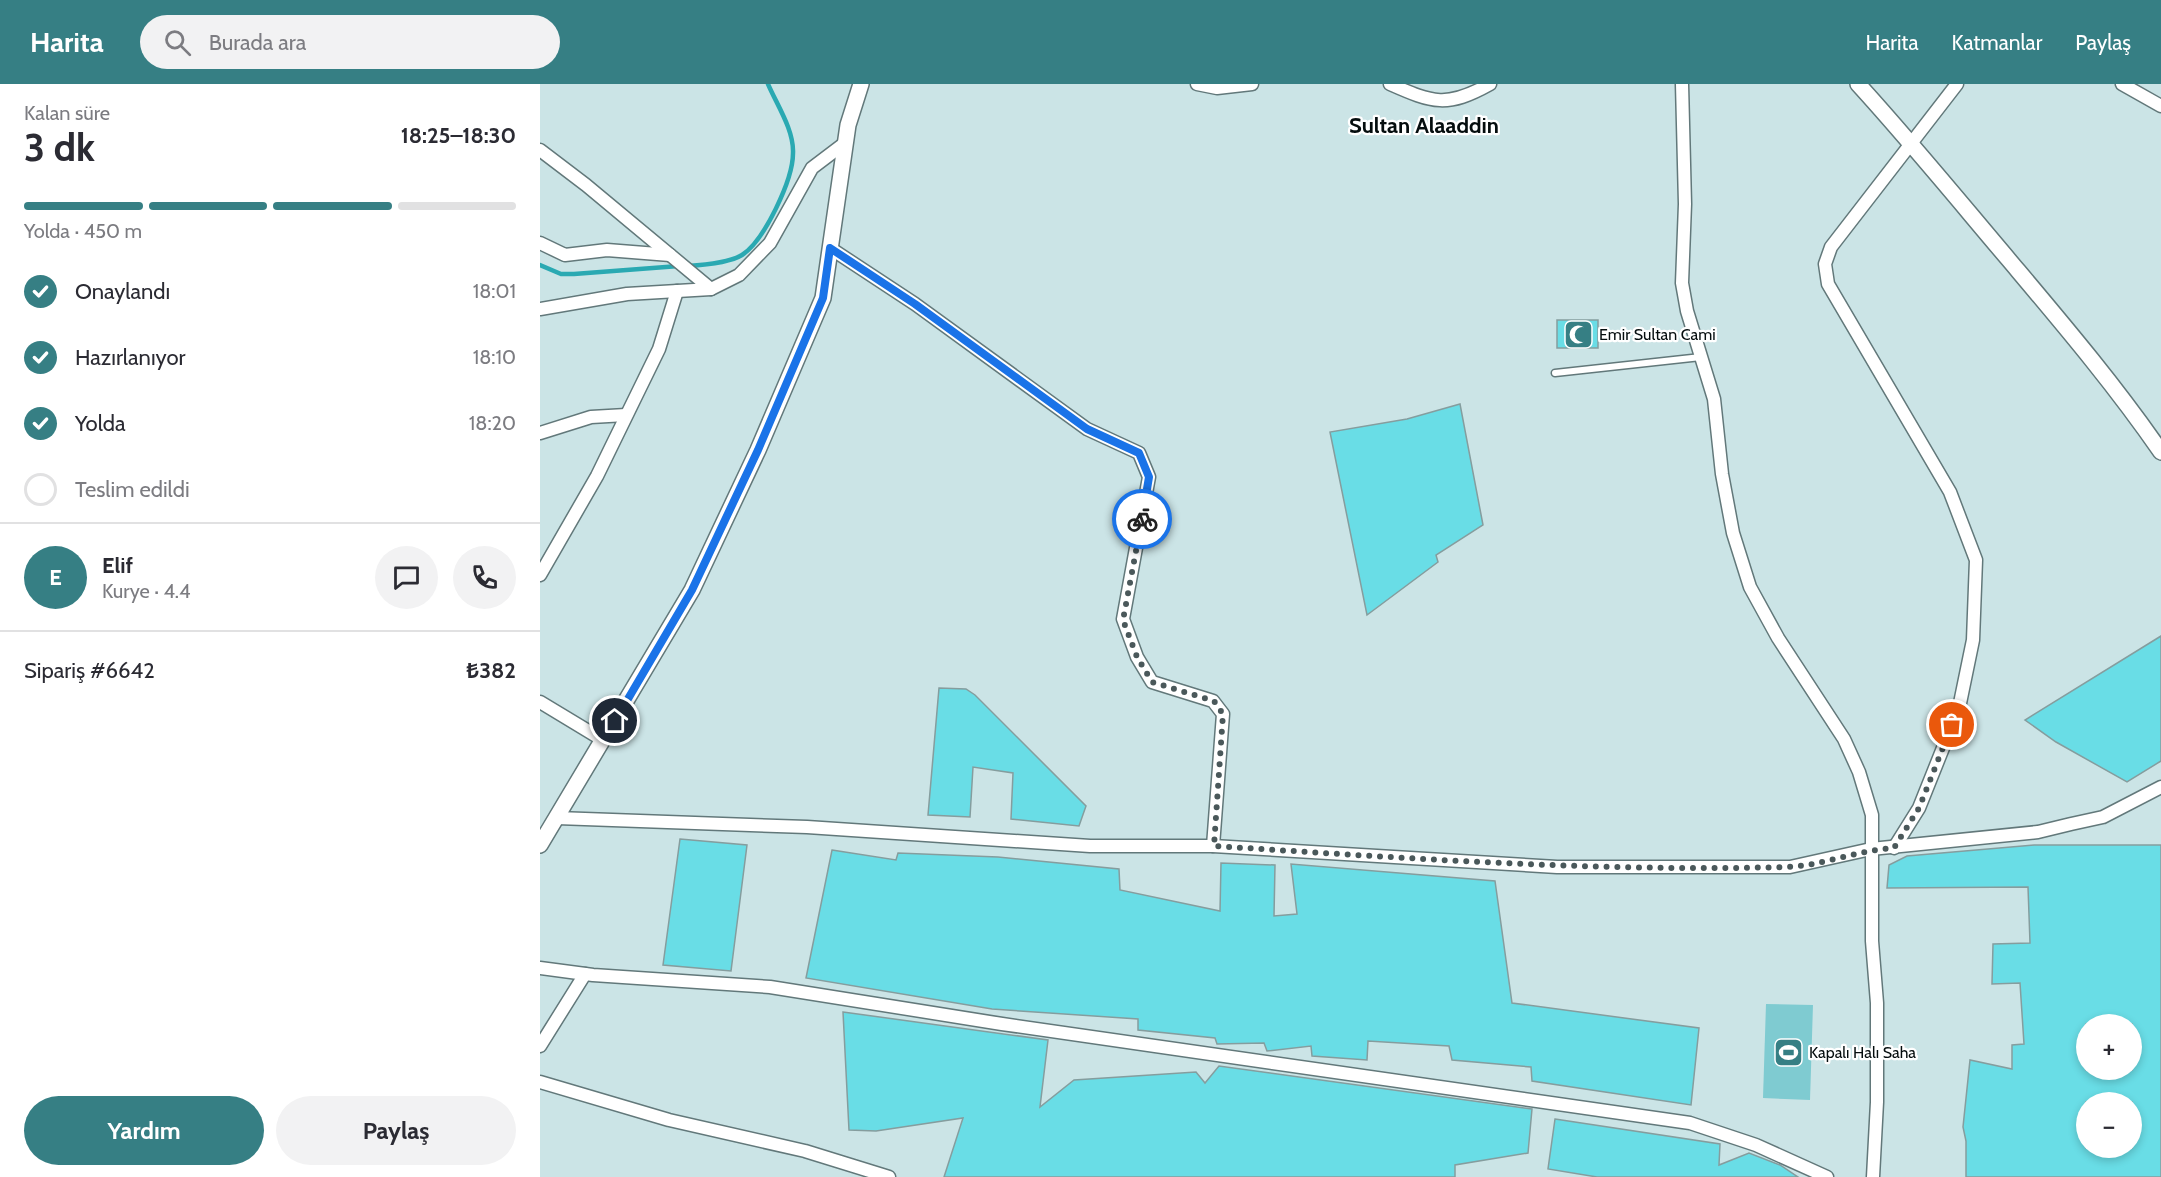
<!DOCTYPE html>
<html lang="tr">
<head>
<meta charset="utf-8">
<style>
  body { margin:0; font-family:Cabin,sans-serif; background:#f2f2f3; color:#2b2b33; height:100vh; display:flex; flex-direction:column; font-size:22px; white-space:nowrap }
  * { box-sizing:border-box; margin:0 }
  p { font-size:20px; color:#7c7c81 }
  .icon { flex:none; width:33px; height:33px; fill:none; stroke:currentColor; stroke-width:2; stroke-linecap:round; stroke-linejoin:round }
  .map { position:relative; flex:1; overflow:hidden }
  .panel { display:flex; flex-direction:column; background:#fff; width:540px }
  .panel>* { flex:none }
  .fabs { position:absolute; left:1536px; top:930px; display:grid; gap:12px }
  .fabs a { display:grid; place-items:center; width:66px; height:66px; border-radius:50%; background:#fff; box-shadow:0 3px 9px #0003; font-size:30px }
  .pin { position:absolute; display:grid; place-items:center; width:51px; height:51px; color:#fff; margin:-26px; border:3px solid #fff; border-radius:50%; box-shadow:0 2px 6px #0007 }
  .courier { position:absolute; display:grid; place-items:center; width:60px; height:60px; margin:-30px; border:4px solid #1a73e8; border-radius:50%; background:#fff; color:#222; box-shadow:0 2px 8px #0007 }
  .summary em { font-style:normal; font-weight:700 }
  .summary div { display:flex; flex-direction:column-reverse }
  .summary { display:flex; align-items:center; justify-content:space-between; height:102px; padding:0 24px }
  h1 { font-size:39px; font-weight:700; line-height:45px }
  .bar { display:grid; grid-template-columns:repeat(4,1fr); gap:9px 6px; align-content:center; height:72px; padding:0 24px }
  .bar i { height:8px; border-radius:4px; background:#e1e1e2 }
  .bar .selected { background:#367f84 }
  .bar p { grid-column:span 4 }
  .line { display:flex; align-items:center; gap:15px; padding:0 24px; border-top:2px solid #e1e1e2 }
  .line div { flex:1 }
  .round { display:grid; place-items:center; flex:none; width:63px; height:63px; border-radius:32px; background:#f2f2f3 }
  ol { padding:0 24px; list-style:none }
  li { display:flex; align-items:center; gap:18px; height:66px }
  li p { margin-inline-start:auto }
  li .icon { padding:6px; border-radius:50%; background:#367f84; color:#fff; stroke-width:4 }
  li:last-child { color:#7c7c81 }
  li i { width:33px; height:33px; border:3px solid #e1e1e2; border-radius:50% }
  .button { display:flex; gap:12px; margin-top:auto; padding:12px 24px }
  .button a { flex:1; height:69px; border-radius:36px; background:#367f84; color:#fff; font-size:24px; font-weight:700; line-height:69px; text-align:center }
  .button a+a { background:#f2f2f3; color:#2b2b33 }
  header { display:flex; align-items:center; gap:36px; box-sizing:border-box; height:84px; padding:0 30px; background:#367f84; color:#fff }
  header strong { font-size:28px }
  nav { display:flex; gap:33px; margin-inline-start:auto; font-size:21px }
  .search { width:420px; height:54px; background:#f2f2f3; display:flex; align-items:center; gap:15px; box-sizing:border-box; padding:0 21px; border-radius:33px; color:#7c7c81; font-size:22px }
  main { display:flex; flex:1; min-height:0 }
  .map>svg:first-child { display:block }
  .green { fill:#7fcbd1 }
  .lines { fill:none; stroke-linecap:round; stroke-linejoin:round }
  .stream { stroke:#2aa9b2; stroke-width:4.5 }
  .building { fill:#69dde6; stroke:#859d9e; stroke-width:1.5; fill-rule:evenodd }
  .service-casing { stroke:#62787a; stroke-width:9 }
  .minor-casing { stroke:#62787a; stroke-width:15 }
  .tertiary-casing { stroke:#62787a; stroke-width:18 }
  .service { stroke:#fff; stroke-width:6 }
  .minor { stroke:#fff; stroke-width:12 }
  .tertiary { stroke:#fff; stroke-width:15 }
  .done { stroke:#4a585a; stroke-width:6; stroke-dasharray:0 10.8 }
  .route { stroke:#1a73e8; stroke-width:8 }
  .labels { text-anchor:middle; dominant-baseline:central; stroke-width:4.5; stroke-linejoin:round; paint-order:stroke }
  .poi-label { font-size:16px; fill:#050d0e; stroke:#fff; text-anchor:start }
  .district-label { font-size:22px; font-weight:bold; fill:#050d0e; stroke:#fff }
</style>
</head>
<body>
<header>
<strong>Harita</strong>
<div class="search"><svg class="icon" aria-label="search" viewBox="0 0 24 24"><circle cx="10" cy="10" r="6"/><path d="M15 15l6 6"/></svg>Burada ara</div>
<nav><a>Harita</a><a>Katmanlar</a><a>Paylaş</a></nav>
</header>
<main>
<section class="panel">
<div class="summary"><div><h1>3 dk</h1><p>Kalan süre</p></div><em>18:25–18:30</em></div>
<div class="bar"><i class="selected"></i><i class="selected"></i><i class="selected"></i><i></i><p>Yolda · 450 m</p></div>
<ol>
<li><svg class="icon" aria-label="check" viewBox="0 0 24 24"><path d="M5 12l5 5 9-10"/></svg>Onaylandı<p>18:01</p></li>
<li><svg class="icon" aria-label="check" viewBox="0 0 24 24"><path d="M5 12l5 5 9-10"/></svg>Hazırlanıyor<p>18:10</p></li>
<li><svg class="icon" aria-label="check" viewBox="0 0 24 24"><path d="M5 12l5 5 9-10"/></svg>Yolda<p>18:20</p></li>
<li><i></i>Teslim edildi</li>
</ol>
<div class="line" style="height:108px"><b class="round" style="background:#367f84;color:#fff">E</b><div><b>Elif</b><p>Kurye · 4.4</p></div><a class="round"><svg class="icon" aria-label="chat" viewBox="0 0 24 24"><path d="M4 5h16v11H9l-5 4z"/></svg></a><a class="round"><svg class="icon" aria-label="phone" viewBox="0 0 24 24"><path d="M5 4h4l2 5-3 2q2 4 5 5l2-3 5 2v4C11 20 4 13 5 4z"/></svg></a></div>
<div class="line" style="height:78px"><div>Sipariş #6642</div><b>₺382</b></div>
<div class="button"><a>Yardım</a><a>Paylaş</a></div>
</section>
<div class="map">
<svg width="1621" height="1093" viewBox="0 0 1621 1093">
  <rect width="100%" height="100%" fill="#cbe4e6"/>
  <polygon class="green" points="1226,920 1273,921 1270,1016 1223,1014"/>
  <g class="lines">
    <g class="stream">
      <polyline points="0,181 21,190 34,190 139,182"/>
      <path d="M148,182C163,181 189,179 202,171C224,157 253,96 253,69C254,46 237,21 228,0"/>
    </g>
  </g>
  <g class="building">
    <rect x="1017" y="236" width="41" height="28"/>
    <polygon points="920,320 943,441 896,471 898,478 827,531 790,348 867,335"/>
    <polygon points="1621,552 1621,677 1587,698 1516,658 1485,636"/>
    <polygon points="399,604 426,605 435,611 546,722 539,742 471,735 473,689 433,683 430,733 388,731"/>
    <polygon points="140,755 207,761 191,887 123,881"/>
    <path d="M1494,761H1621V1093H1426V1057L1423,1043L1430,976L1472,985V961L1484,960L1480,899L1452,900L1453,860L1490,859L1488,803L1347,804L1349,781L1367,772ZM1546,940H1592V986H1546ZM1546,1018H1592V1064H1546Z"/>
    <polygon points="292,766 356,776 358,769 458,773 579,785 580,806 680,827 681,779 735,781 734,832 757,830 751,780 955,797 972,919 1159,944 1151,1021 992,997 991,983 912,976 909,962 828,957 827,976 772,972 771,962 727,967 724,959 677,960 675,954 598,946 598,935 452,925 266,894"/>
    <polygon points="303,928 508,956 500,1023 534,996 656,988 665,999 679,982 992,1025 988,1069 915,1081 915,1093 404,1093 423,1034 336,1047 309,1046"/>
    <polygon points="1015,1035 1180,1060 1179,1081 1209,1069 1240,1081 1258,1093 1057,1093 1008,1085"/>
  </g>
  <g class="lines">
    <defs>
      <polyline id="service" points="1015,289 1161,273"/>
      <g id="minor">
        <polyline points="657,0 677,4 712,0"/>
        <path d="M850,0C893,19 907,24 950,0"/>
        <polyline points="1142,0 1145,120 1142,199 1147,227 1174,315 1182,390 1193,449 1210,503 1238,554 1304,655 1319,688 1332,731 1332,857 1337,919 1337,1018 1333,1093"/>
        <polyline points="1582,0 1621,22"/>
        <polyline points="0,66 46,101 171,205"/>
        <polyline points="0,159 25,171 67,166 130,171"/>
        <polyline points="290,164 375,220 547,345 599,369 609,393 583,535 597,573 612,598 673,617 683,630 673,762"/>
        <polyline points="0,225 87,210 171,205 199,191 230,159 272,84 305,59"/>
        <polyline points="0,349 51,333 86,331"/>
        <polyline points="0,491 57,392 119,265 137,207"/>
        <polyline points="0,618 63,656"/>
        <polyline points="17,734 267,743 550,762 673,762 1017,783 1250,783 1331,765 1498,748 1531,740 1563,733 1621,703"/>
        <polyline points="1354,764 1379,724 1419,624 1433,556 1436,476 1410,408 1288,200 1285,180 1291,163 1417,0"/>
        <polyline points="0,884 53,891 230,903 462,940 1150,1039 1216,1061 1287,1093"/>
        <polyline points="0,962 45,890"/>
        <polyline points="0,998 129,1036 265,1067 349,1093"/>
      </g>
      <g id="tertiary">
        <path d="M1318,0C1370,57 1419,117 1469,176C1522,239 1574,300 1621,368"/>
        <polyline points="0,761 152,506 218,366 283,214 308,41 321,0"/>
      </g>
    </defs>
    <use href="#service" class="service-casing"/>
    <use href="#minor" class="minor-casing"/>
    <use href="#tertiary" class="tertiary-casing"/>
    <use href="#service" class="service"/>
    <use href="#minor" class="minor"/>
    <use href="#tertiary" class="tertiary"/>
  </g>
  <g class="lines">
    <path class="done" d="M602,435L583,536L597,573L612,598L674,617L683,630L674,762C864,774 1055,788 1247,783C1281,782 1318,766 1354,764L1379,724L1412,641"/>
    <polyline class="route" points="75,637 152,506 218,366 283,214 290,164 375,220 547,345 599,369 609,393 602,435"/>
  </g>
  <defs>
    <symbol id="mosque-square" viewBox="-11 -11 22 22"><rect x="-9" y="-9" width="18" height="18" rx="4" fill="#367f84" stroke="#fff"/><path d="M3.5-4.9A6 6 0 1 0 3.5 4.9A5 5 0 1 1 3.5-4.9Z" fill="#fff"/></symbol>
    <symbol id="stadium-square" viewBox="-11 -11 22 22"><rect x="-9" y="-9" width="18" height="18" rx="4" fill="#367f84" stroke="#fff"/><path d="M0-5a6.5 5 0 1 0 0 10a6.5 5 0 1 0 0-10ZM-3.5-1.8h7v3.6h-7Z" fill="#fff"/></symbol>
  </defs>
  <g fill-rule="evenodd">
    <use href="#mosque-square" x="1022" y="234" width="33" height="33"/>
    <use href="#stadium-square" x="1232" y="952" width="33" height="33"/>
  </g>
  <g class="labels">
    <g class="poi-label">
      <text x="1059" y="250">Emir Sultan Cami</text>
      <text x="1269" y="968">Kapalı Halı Saha</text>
    </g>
    <g class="district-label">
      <text x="884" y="41">Sultan Alaaddin</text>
    </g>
  </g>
</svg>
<div class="fabs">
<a>+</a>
<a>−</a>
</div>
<div class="pin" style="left:1412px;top:641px;background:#ea580c"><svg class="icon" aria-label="bag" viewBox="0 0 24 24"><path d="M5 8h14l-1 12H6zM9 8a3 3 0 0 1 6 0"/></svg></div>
<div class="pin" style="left:75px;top:637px;background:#1f2937"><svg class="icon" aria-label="home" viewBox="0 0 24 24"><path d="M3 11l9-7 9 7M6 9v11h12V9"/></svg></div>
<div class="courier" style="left:602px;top:435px"><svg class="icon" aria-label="bike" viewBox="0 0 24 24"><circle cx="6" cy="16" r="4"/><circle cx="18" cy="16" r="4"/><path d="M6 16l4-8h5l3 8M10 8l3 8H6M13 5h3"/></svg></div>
</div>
</main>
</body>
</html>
